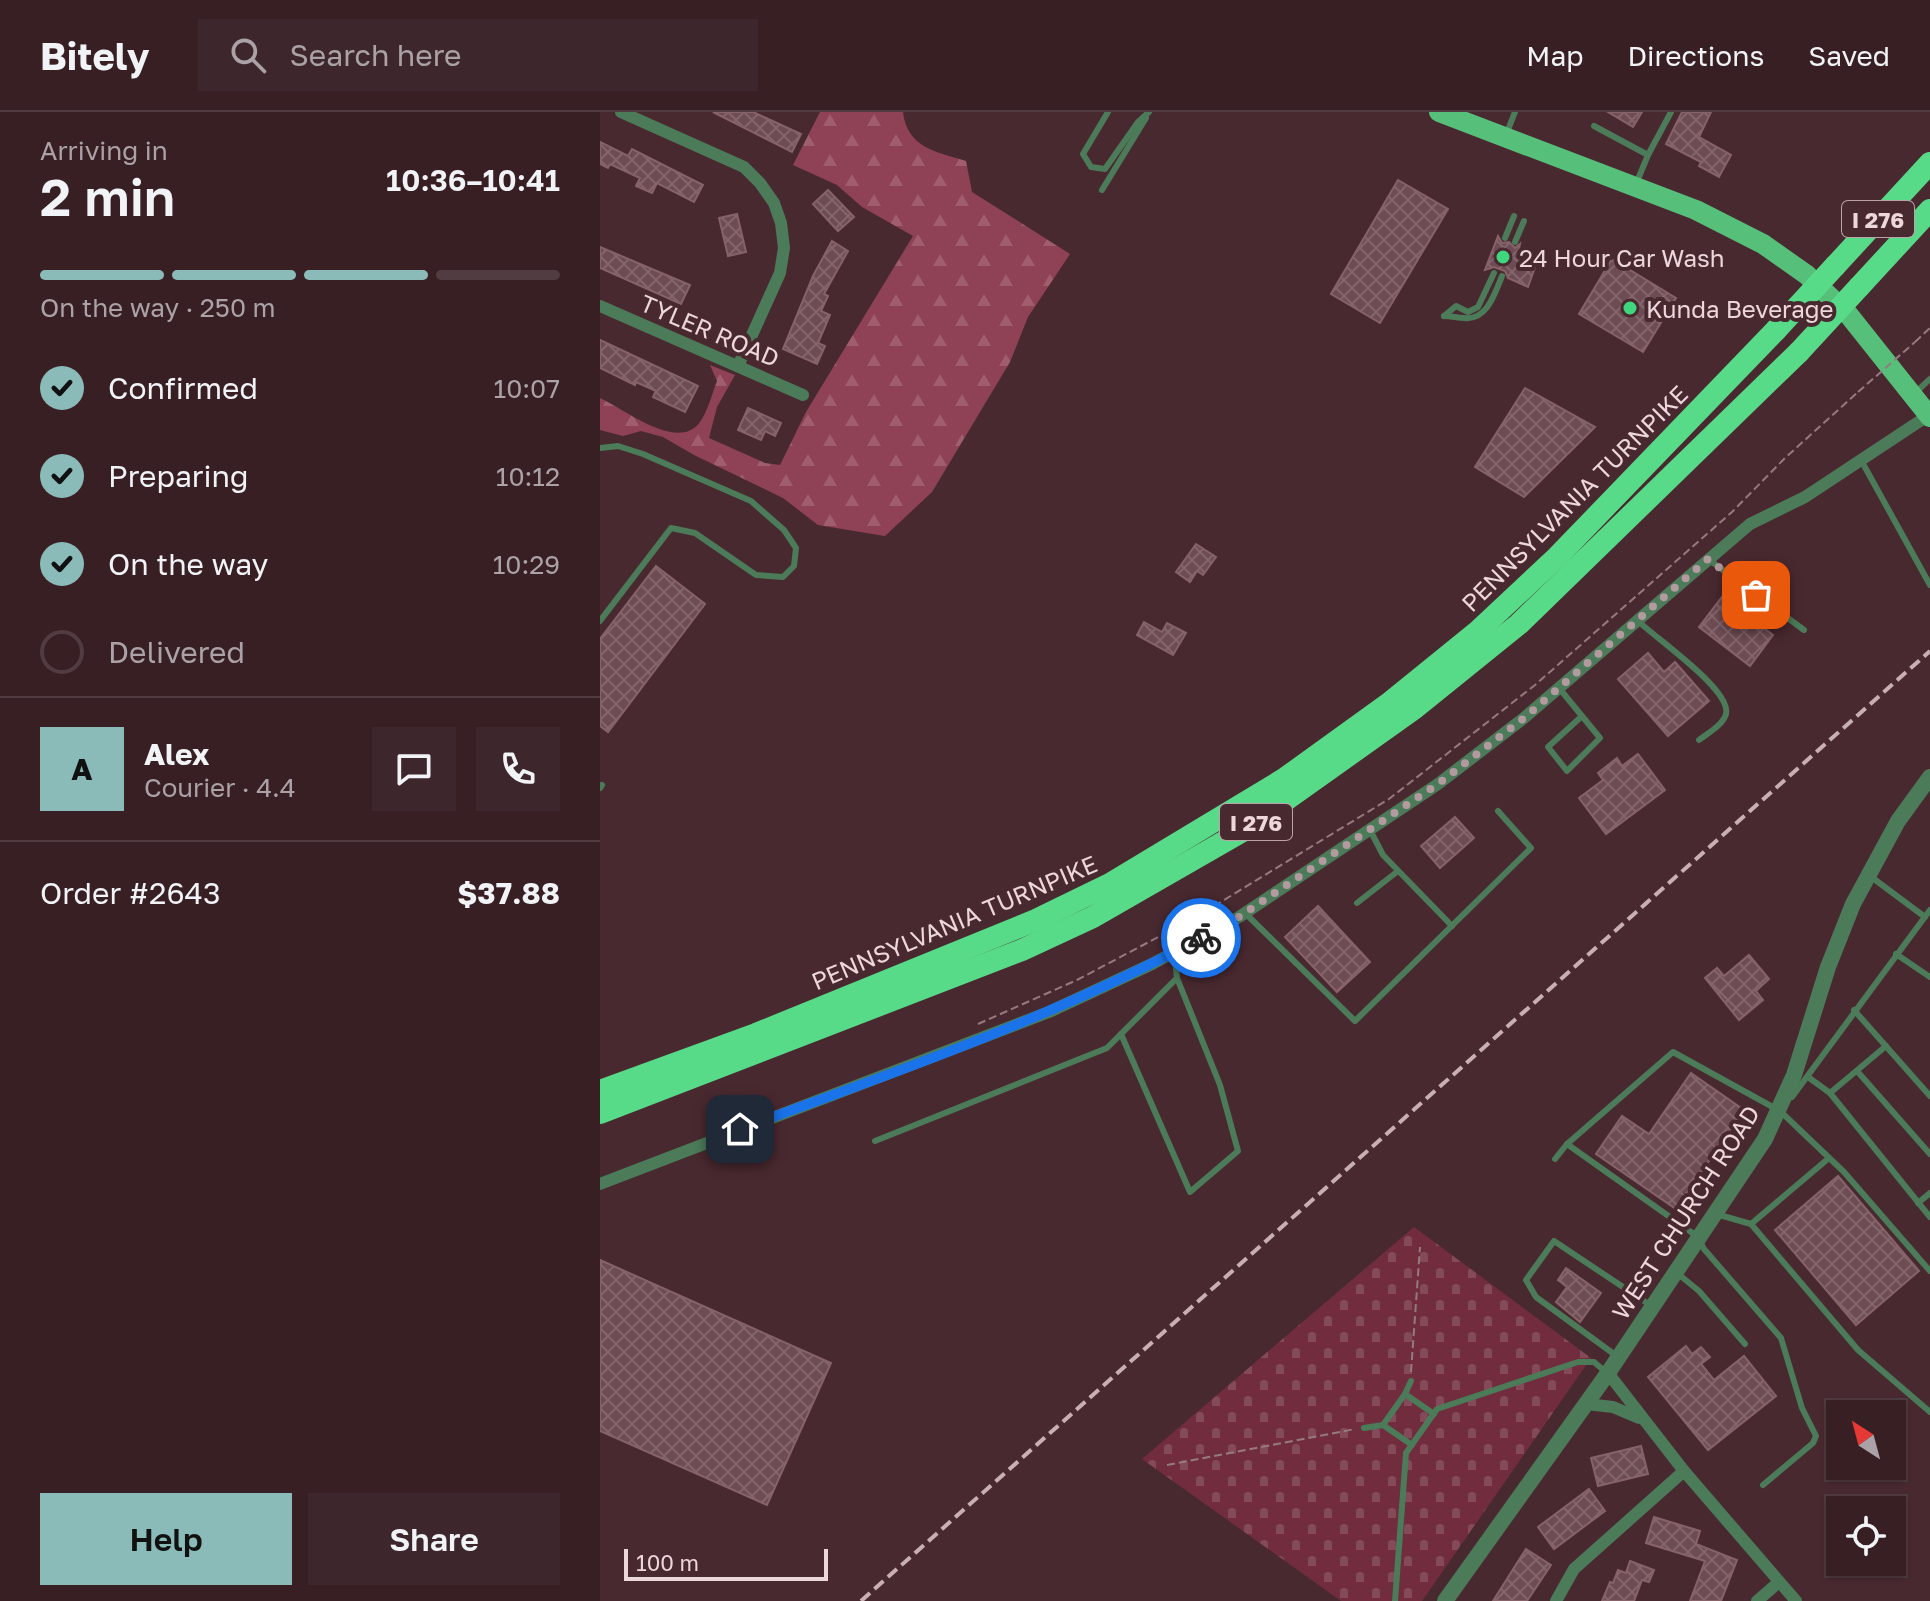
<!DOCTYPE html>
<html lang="en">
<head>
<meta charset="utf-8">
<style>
  body { margin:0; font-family:"Golos Text",sans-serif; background:#3e272c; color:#f1f3f6; height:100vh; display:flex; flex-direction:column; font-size:30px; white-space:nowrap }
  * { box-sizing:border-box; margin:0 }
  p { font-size:26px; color:#aaa2a6 }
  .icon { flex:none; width:44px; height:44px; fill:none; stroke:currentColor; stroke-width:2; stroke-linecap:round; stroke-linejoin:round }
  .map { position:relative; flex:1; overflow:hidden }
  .drawer { display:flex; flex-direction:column; background:#371f24; width:600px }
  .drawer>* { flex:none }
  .needle { width:52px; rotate:324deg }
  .controls { position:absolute; left:1226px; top:1288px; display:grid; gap:16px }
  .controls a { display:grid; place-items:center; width:80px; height:80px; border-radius:0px; background:#371f24; box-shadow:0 2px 6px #0004,0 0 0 2px #513d41; font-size:40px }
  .scale { position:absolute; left:24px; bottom:20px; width:204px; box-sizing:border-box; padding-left:8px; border:4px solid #ecd7db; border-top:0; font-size:22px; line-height:28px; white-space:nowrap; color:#ecd7db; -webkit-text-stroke:6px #492930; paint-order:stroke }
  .pin { position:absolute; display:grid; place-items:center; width:68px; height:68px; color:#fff; margin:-34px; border-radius:16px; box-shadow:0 4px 12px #0006 }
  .courier { position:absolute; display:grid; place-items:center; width:80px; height:80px; margin:-40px; border:6px solid #1a73e8; border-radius:50%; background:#fff; color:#222; box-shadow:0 2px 10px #0007 }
  .head em { font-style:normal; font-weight:600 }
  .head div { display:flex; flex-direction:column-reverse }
  .head { display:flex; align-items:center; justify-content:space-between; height:136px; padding:0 40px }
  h1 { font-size:52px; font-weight:600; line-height:60px }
  .bar { display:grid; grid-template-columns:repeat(4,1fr); gap:12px 8px; align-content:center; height:96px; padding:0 40px }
  .bar i { height:10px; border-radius:6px; background:#513d41 }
  .bar .on { background:#8bbbb9 }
  .bar p { grid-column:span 4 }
  .line { display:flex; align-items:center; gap:20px; padding:0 40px; border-top:2px solid #513d41 }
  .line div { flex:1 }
  .round { display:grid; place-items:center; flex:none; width:84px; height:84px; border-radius:0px; background:#3e272c }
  ol { padding:0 40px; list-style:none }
  li { display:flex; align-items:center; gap:24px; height:88px }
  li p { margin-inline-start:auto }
  li .icon { padding:8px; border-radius:50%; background:#8bbbb9; color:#111; stroke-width:4 }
  li:last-child { color:#aaa2a6 }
  li i { width:44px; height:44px; border:4px solid #513d41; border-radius:50% }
  .primary-button { display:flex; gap:16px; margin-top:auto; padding:16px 40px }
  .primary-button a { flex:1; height:92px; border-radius:0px; background:#8bbbb9; color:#111; font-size:32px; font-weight:600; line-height:92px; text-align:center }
  .primary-button a+a { background:#3e272c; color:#f1f3f6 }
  header { display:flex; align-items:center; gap:48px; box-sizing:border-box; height:112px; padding:0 40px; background:#371f24; border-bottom:2px solid #513d41 }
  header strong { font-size:38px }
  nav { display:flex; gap:44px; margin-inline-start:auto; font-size:28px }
  .search { width:560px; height:72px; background:#3e272c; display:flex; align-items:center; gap:20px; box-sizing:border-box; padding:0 28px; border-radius:0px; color:#aaa2a6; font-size:30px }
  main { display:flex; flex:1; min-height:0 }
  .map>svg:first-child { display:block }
  .forest { fill:url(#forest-firs) }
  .cemetery { fill:url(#cemetery-stones) }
  .building { fill:url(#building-cross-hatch); stroke:#876369; stroke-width:2 }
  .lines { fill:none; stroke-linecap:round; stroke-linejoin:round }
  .path { stroke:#957a80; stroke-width:2; stroke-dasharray:8 4; stroke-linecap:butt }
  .service { stroke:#4b7b59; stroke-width:6 }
  .minor { stroke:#4b7b59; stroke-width:12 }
  .tertiary { stroke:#4b7b59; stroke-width:16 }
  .primary { stroke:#56c07b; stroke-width:20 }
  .motorway { stroke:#58db88; stroke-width:22 }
  .rail { stroke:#c7afb4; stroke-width:4; stroke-dasharray:12 6; stroke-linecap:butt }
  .path-bridge { stroke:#957a80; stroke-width:2; stroke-dasharray:8 4; stroke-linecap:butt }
  .motorway-bridge { stroke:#58db88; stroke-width:22 }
  .done { stroke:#b39a9f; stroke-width:8; stroke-dasharray:0 14.4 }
  .route { stroke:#1a73e8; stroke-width:10 }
  .poi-dot { fill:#3fd77d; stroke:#492930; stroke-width:3 }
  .labels { text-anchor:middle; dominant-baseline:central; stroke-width:8; stroke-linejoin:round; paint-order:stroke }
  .shield { fill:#492930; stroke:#bba3a8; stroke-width:2 }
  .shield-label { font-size:22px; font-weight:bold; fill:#ecd7db }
  .poi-label { font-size:24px; fill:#ecd7db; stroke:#492930; text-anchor:start }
  .street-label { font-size:24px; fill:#ecd7db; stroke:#492930 }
</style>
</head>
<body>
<header>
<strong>Bitely</strong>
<div class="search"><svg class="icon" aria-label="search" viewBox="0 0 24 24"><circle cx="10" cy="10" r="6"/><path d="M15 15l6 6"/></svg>Search here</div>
<nav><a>Map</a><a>Directions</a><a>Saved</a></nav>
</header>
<main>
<section class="drawer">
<div class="head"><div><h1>2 min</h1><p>Arriving in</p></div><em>10:36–10:41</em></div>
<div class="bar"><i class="on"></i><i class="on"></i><i class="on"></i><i></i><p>On the way · 250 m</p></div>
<ol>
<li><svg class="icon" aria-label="check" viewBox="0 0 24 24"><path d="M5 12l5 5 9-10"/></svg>Confirmed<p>10:07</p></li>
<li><svg class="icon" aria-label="check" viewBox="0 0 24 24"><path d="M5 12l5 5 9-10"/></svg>Preparing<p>10:12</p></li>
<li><svg class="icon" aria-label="check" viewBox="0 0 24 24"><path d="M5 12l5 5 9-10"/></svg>On the way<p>10:29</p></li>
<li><i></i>Delivered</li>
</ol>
<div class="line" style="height:144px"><b class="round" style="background:#8bbbb9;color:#111">A</b><div><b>Alex</b><p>Courier · 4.4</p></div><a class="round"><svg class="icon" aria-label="chat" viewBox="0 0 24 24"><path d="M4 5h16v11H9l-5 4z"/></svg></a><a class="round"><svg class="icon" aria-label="phone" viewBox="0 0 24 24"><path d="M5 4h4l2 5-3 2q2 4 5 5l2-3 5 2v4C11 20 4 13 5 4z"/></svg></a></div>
<div class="line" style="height:104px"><div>Order #2643</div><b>$37.88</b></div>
<div class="primary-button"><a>Help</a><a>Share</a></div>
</section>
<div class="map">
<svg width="1330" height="1489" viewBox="0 0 1330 1489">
  <defs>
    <pattern id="forest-firs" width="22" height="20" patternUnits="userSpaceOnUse" patternTransform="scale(2)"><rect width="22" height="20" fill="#8f4255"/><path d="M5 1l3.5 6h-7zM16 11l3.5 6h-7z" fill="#9f5d6d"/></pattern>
    <pattern id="cemetery-stones" width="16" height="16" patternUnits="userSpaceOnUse" patternTransform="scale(2)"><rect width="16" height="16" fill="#712c3e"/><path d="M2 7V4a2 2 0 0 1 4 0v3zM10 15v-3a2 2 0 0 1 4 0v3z" fill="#854a59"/></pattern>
    <pattern id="building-cross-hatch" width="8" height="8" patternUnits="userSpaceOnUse" patternTransform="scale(2)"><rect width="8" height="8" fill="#6e4c53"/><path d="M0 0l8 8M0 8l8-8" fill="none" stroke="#83656b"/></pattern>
  </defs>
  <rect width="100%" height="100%" fill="#492930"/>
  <path class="forest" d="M220,0H303C307,36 337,40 366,49L372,80L470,142L428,205L410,250L332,380L285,424L218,413L183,386L94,343L63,325L41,319L23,324L0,318V286C23,296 78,341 100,310C108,299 112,282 117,269L110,253L135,263L117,295L109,326L165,351L180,353L206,300L313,124L262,95L237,73L193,53Z"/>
  <polygon class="cemetery" points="814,1115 991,1246 822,1489 741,1489 542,1347"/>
  <g class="building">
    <polygon points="113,0 153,0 201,22 192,40"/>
    <polygon points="1008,0 1042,0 1033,15"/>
    <polygon points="1082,0 1111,0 1099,25 1131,43 1119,65 1099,54 1101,50 1066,32"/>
    <polygon points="0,30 28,44 32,37 103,73 94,90 57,71 52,81 36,74 40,66 10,52 8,56 0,52"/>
    <polygon points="798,68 848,97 780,211 731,182"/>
    <polygon points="228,78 254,105 238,119 213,92"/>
    <polygon points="137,102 146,140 128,144 119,106"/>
    <polygon points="898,124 902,131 909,130 915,136 920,132 919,136 939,144 928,175 908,166 905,159 894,155 885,158"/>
    <polygon points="232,129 248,139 224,182 228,184 221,199 230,203 218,231 225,234 217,252 183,237 213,164"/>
    <polygon points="0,135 90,173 81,192 0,156"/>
    <polygon points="1012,147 1076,186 1043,240 979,202"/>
    <polygon points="0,228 98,274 85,300 53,285 56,279 36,270 35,273 0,256"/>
    <polygon points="925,276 995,315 924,385 875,355"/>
    <polygon points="148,296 181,311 175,324 165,319 161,328 138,318"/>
    <polygon points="596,432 616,445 603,463 597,459 590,470 576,460"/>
    <polygon points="56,454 105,492 8,620 0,614 0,527"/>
    <polygon points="1122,485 1173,523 1150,554 1099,515"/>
    <polygon points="544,510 562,520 567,511 586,521 573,543 537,523"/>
    <polygon points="1048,541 1064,560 1075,550 1109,589 1068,624 1018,567"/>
    <polygon points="1038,642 1065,678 1006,722 979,686 1003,668 998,661 1017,646 1022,654"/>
    <polygon points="855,705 874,726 840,756 821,734"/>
    <polygon points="718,794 770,850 737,880 685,825"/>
    <polygon points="1149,843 1169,867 1156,879 1163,888 1139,908 1105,866 1117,856 1124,864"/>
    <polygon points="1091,961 1144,998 1076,1097 996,1042 1022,1004 1049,1022"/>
    <polygon points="1238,1064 1319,1159 1256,1213 1175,1118"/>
    <polygon points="0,1148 231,1251 167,1393 0,1319"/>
    <polygon points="966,1156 1001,1181 980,1210 956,1190 967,1175 958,1168"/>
    <polygon points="1086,1234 1092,1242 1101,1235 1110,1245 1101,1252 1114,1268 1144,1244 1176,1284 1108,1338 1048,1265"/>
    <polygon points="1041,1334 1048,1362 998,1374 991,1346"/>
    <polygon points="989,1377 1005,1399 954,1437 938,1415"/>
    <polygon points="1054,1405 1100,1419 1096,1432 1137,1448 1121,1489 1090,1489 1105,1449 1046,1431"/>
    <polygon points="926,1437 951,1453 927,1489 893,1489"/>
    <polygon points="1030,1449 1054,1458 1049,1470 1042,1468 1034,1489 1002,1489 1010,1470 1013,1471 1018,1458 1026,1461"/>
  </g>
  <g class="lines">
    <g class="path">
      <polyline points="1315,230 1330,216"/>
      <polyline points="378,912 477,868 598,804 789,687 935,573 1132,400 1185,346 1258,280"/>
      <polyline points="811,1260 820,1135"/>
      <polyline points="567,1353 755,1317"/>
    </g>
    <g class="service">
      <polyline points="508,0 483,42 491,55 505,57 538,10 549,0"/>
      <polyline points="994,14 1048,43 1036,72"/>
      <polyline points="906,23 915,0"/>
      <polyline points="1048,43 1071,0"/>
      <polyline points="502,78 546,6"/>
      <polyline points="905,126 914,104"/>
      <polyline points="915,130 924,109"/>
      <path d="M844,204C852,204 857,206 864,206C887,209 895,181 902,164"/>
      <polyline points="844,204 856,194 868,200 878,195 894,161"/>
      <polyline points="1316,280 1330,267"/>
      <polyline points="0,336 18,334 43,342 151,389 184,418 196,436 194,454 183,465 156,463 95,421 71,416 0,509"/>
      <polyline points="1261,348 1330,473"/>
      <polyline points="1108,447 1204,518"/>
      <path d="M1037,508C1055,526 1132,578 1126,602C1123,613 1108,621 1099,628"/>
      <polyline points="959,576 1000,626 967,659 948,635 982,604"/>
      <polyline points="0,676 2,673"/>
      <polyline points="770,718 783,743 852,814"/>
      <polyline points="1270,764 1325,805"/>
      <polyline points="757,791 798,759"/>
      <polyline points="645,801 755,909 931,736 898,699"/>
      <polyline points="1296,842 1330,865"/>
      <polyline points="1254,898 1330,984"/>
      <polyline points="521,922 590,1080 638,1039 620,973 577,866"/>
      <polyline points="1257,959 1330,1042"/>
      <polyline points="1208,965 1230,981 1330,1105"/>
      <polyline points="1230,981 1286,934"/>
      <polyline points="1192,985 1330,798"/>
      <polyline points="275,1029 507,936 577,866 574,840"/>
      <polyline points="967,1032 1098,1125 1104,1137 1181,1226 1202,1296 1216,1324 1213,1331 1163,1373"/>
      <polyline points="955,1047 967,1032 1073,940 1180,999 1244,1060 1330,1159"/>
      <polyline points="1318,1091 1330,1081"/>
      <polyline points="1116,1102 1151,1112 1258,1238 1330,1300"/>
      <polyline points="1151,1112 1229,1046"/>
      <polyline points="1077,1161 1099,1179 1145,1232"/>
      <polyline points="1018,1245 936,1185 926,1168 954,1129 1050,1193"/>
      <polyline points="805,1282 811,1269"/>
      <polyline points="764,1316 783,1313"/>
      <polyline points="812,1333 783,1313 805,1282 834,1302"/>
      <polyline points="795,1489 806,1341 837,1297 978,1250 994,1250 1007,1261"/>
    </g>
    <g class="minor">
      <polyline points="21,0 144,55 160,71 174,91 181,111 184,136 180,161 138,254"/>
      <polyline points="0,194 203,283"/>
      <polyline points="0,1072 449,900 552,852 639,805 838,672 924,606 1150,412 1205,385 1329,303"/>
      <polyline points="1008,1261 1084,1359 1196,1489"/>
      <polyline points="986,1292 1013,1295 1039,1306"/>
      <polyline points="956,1489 974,1457 1084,1359"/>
      <polyline points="1157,1489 1179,1470"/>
    </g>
    <polyline class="tertiary" points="845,1489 1008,1261 1165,1027 1194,963 1228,855 1253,792 1298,709 1330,665"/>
    <polyline class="primary" points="839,0 1096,98 1163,132 1207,163 1248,202 1330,305"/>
    <g class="motorway">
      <polyline points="1235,154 1330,51"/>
      <polyline points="1259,175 1330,98"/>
      <polyline points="0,979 156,922 436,808 510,772 684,667 788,592 878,519 957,445 1176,218"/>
      <polyline points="0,1001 422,838 493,805 641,720 815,596 919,512 1199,240"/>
    </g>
    <polyline class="rail" points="261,1489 1330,539"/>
    <polyline class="path-bridge" points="1258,280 1315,230"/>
    <g class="motorway-bridge">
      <polyline points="1176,218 1235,154"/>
      <polyline points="1199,240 1259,175"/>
    </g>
  </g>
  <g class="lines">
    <polyline class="done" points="601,826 639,805 838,672 924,606 1108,447 1156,483"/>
    <path class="route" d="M140,1017C297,960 454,905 601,826"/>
  </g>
  <g class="poi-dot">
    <circle cx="903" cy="145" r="8"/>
    <circle cx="1030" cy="196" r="8"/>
  </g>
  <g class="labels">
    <g class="shield">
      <rect x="1242" y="89" width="72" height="36" rx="6"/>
      <rect x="620" y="692" width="72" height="36" rx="6"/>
    </g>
    <g class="shield-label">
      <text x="1278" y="107">I 276</text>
      <text x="656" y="710">I 276</text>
    </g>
    <g class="poi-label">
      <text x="919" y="145">24 Hour Car Wash</text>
      <text x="1046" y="196">Kunda Beverage</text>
    </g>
    <g class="street-label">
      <text transform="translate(110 218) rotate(23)">TYLER ROAD</text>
      <text transform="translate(974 386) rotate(-45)">PENNSYLVANIA TURNPIKE</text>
      <text transform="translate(354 810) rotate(-23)">PENNSYLVANIA TURNPIKE</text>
      <text transform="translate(1085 1100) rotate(-57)">WEST CHURCH ROAD</text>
    </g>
  </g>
</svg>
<div class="controls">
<a><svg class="needle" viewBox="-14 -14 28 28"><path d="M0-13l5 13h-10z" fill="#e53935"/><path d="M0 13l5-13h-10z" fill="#aaa2a6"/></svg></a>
<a><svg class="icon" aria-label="locate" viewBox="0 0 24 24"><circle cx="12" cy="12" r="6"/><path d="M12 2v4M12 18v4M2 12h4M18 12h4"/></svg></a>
</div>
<div class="scale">100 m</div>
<div class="pin" style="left:1156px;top:483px;background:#ea580c"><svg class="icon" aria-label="bag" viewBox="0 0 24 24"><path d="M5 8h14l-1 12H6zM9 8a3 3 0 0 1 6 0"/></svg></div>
<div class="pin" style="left:140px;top:1017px;background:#1f2937"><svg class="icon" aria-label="home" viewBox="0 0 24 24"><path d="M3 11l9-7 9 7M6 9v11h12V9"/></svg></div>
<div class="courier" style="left:601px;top:826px"><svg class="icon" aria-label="bike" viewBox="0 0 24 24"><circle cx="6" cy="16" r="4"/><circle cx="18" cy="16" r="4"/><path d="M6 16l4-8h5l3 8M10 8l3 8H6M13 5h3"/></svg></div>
</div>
</main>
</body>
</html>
